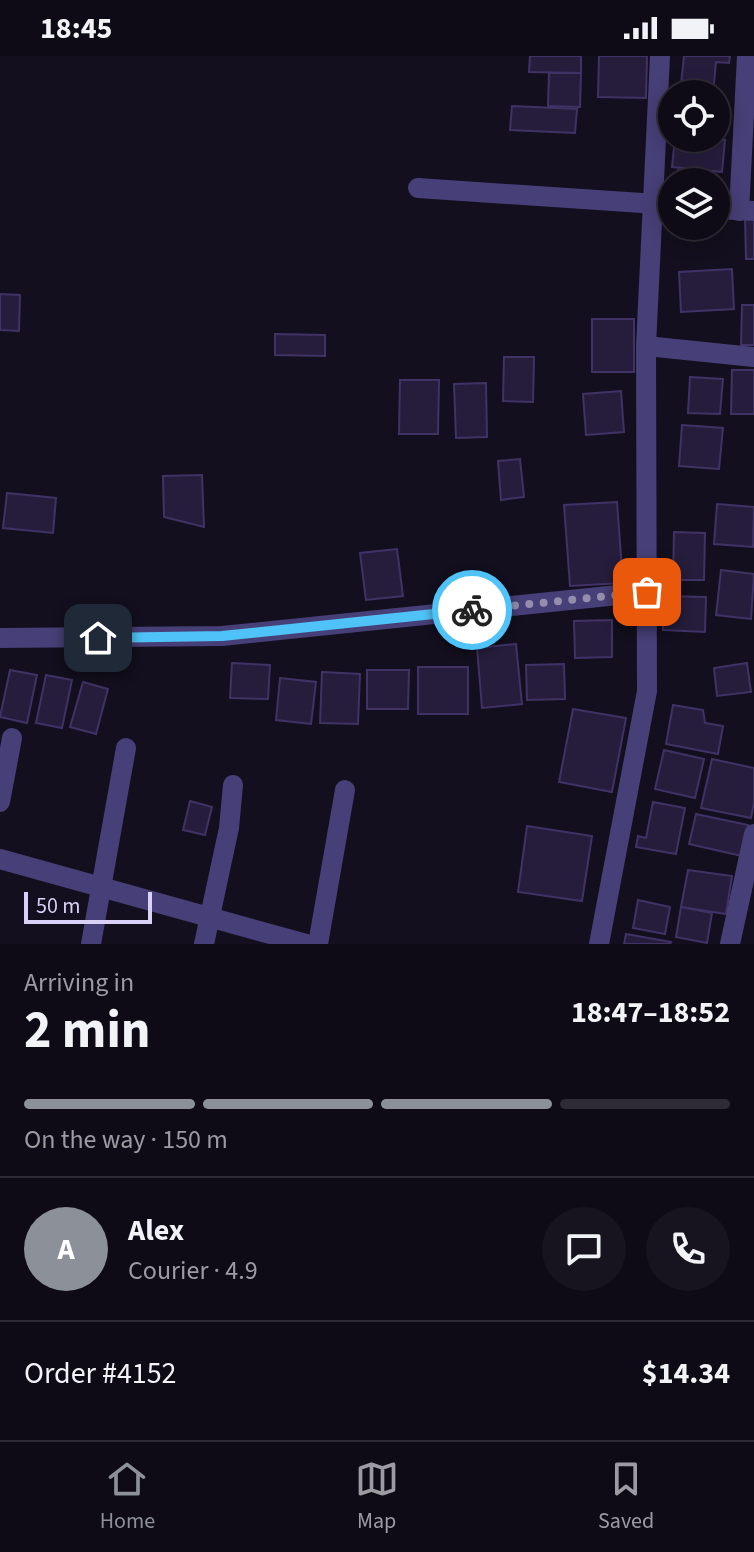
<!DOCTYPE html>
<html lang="en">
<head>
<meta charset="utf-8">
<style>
  body { margin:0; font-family:"Source Sans 3",sans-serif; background:#17141f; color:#f1f3f6; height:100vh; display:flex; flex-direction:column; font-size:30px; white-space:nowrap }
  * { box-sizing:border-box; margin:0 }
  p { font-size:26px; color:#9b9ba1 }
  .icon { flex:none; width:44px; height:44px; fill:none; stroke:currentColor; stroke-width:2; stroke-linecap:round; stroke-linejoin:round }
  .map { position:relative; height:888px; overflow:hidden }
  .sheet { display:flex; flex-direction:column; background:#0e0b16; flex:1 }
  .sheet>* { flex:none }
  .buttons { position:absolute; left:658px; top:24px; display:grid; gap:16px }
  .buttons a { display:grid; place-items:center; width:72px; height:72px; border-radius:50%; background:#0e0b16; box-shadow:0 4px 20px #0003,0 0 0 2px #2e2b35; font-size:40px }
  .scale { position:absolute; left:24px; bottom:20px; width:128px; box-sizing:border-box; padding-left:8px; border:4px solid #dad1f9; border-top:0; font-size:22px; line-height:28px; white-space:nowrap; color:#dad1f9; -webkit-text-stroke:6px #130f1e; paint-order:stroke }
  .pin { position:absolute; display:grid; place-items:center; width:68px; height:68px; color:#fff; margin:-34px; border-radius:16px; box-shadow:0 4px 12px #0006 }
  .courier { position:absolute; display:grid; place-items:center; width:80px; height:80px; margin:-40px; border:6px solid #4fc3f7; border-radius:50%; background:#fff; color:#222; box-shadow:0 2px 10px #0007 }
  .head em { font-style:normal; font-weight:700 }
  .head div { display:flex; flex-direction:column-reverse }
  .head { display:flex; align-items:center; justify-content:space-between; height:136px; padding:0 24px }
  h1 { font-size:52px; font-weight:700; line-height:60px }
  .bar { display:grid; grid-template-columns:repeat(4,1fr); gap:12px 8px; align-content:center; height:96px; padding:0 24px }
  .bar i { height:10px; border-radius:6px; background:#2e2b35 }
  .bar .on { background:#8c9099 }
  .bar p { grid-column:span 4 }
  .line { display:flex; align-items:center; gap:20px; padding:0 24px; border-top:2px solid #2e2b35 }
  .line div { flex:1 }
  .round { display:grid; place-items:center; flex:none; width:84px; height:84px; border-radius:42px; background:#17141f }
  .status { display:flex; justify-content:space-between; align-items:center; height:56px; padding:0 40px; background:#0e0b16; direction:ltr }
  .status svg { height:22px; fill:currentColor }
  .tabs { display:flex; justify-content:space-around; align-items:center; height:112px; border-top:2px solid #2e2b35; background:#0e0b16; font-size:22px; color:#9b9ba1 }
  .tabs a { display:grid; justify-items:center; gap:4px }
  .tabs .on { color:#8c9099 }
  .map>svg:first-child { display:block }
  .building { fill:#261d3c; stroke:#413266; stroke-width:2 }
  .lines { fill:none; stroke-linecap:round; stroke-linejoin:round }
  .minor { stroke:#473f77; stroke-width:20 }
  .done { stroke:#948dac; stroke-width:8; stroke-dasharray:0 14.4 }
  .route { stroke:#4fc3f7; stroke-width:10 }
</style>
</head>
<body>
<div class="status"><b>18:45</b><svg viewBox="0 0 49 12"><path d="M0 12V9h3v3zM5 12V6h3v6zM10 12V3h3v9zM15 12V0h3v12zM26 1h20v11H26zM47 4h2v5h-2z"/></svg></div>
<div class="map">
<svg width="754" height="888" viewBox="0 0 754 888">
  <rect width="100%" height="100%" fill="#130f1e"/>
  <g class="building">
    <polygon points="530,0 581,0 581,17 529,16"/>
    <polygon points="599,0 647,0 646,42 598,41"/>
    <polygon points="684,0 730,0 729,7 716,6 713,38 680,38"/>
    <polygon points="549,17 581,17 580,51 548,50"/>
    <polygon points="716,43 724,44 721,70 716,70"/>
    <polygon points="512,50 577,53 575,77 510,74"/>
    <polygon points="675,82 725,84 722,116 672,111"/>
    <polygon points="678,114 710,118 709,126 676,126"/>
    <polygon points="754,162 754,203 746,203 745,163"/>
    <polygon points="732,213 734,253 681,256 679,216"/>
    <polygon points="0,238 20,239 19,275 0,274"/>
    <polygon points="742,249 754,249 754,289 741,289"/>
    <rect x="592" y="263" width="42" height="53"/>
    <polygon points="275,278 325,279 325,300 275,299"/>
    <polygon points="504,301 534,301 533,346 503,345"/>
    <polygon points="732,314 754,314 754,358 731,358"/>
    <polygon points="690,321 723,323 720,358 688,357"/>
    <polygon points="400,324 439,324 438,378 399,378"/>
    <polygon points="486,327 487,381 456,382 454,328"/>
    <polygon points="621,335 624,376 586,379 583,338"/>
    <polygon points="682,369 723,372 719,413 679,410"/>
    <polygon points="520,403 524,441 501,444 498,405"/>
    <polygon points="202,419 204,471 164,461 163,420"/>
    <polygon points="7,437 56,442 53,477 3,472"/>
    <polygon points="617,446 623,527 570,530 564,449"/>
    <polygon points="717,448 754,451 753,491 714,488"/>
    <polygon points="674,476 705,477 704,524 673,524"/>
    <polygon points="397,493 403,540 366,544 360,497"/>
    <polygon points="721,514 754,518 751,563 716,559"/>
    <polygon points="664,540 706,541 705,576 663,574"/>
    <polygon points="612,564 612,601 575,602 574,565"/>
    <polygon points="516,588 522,648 482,652 477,592"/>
    <polygon points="232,607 270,609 268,643 230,642"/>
    <polygon points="747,607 751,636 717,640 714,612"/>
    <polygon points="564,608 565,643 527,644 526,609"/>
    <rect x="418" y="611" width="50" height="47"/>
    <polygon points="10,614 37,619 27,667 0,661"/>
    <polygon points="367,614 409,614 408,653 367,653"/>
    <polygon points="322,616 360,618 358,668 320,667"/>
    <polygon points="46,619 72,624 62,672 36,667"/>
    <polygon points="280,622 316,626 311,668 276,664"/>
    <polygon points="83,626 108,633 96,678 70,671"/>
    <polygon points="673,649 703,654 705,667 723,670 718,698 666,688"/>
    <polygon points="573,653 626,662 612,736 559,726"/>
    <polygon points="664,694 704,703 695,742 655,733"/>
    <polygon points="712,703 754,712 754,747 751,762 701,752"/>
    <polygon points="190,745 212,751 205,779 183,774"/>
    <polygon points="653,746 685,752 676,798 636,791 638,780 646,782"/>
    <polygon points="696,758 748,769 742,800 689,788"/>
    <polygon points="527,770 592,780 582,845 518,836"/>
    <polygon points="688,814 732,820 726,858 681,851"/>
    <polygon points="638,844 670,851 665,878 633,872"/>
    <polygon points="681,851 712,857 707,887 676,881"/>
    <polygon points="626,878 671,886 670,888 624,888"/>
  </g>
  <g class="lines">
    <g class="minor">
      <polyline points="418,132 672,149"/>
      <polyline points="716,153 754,155"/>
      <polyline points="739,155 747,0"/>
      <polyline points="646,290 754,301"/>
      <polyline points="0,582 222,580 647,536"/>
      <polyline points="0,746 12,682"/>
      <polyline points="0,803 306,888"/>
      <polyline points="91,888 126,692"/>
      <polyline points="204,888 229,772 233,729"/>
      <polyline points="318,888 345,734"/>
      <polyline points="599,888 647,635 646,290 660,0"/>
      <polyline points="730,888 754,778"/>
    </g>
  </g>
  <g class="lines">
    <polyline class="done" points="472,554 647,536"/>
    <polyline class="route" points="98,582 222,580 472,554"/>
  </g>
</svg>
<div class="buttons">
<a><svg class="icon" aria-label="locate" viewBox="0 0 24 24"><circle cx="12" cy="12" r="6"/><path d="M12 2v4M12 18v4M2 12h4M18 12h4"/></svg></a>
<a><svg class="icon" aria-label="layers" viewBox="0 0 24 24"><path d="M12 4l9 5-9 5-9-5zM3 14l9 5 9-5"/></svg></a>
</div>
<div class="scale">50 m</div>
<div class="pin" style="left:647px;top:536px;background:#ea580c"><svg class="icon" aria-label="bag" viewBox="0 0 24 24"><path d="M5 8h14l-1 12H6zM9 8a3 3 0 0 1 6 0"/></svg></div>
<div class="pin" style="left:98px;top:582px;background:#1f2937"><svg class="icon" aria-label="home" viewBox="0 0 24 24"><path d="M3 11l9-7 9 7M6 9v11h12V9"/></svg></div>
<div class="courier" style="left:472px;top:554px"><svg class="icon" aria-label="bike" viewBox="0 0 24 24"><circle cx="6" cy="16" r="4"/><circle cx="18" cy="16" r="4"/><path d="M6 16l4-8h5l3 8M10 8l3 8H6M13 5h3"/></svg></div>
</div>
<section class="sheet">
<div class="head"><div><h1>2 min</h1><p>Arriving in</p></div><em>18:47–18:52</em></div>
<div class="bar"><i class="on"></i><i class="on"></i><i class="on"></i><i></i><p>On the way · 150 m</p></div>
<div class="line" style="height:144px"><b class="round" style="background:#8c9099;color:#fff">A</b><div><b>Alex</b><p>Courier · 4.9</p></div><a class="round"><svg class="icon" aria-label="chat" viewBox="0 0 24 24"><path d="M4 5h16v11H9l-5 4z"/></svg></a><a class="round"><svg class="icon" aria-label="phone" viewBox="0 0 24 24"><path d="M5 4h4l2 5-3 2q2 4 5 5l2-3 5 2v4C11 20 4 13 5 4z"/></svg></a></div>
<div class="line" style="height:104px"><div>Order #4152</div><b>$14.34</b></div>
</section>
<nav class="tabs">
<a class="on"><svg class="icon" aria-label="home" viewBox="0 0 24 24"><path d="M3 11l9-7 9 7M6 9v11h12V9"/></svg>Home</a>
<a><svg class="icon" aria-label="map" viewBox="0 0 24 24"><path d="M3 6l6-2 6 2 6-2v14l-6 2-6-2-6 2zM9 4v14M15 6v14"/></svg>Map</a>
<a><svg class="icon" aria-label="saved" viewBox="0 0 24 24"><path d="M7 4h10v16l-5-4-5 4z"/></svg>Saved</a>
</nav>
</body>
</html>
